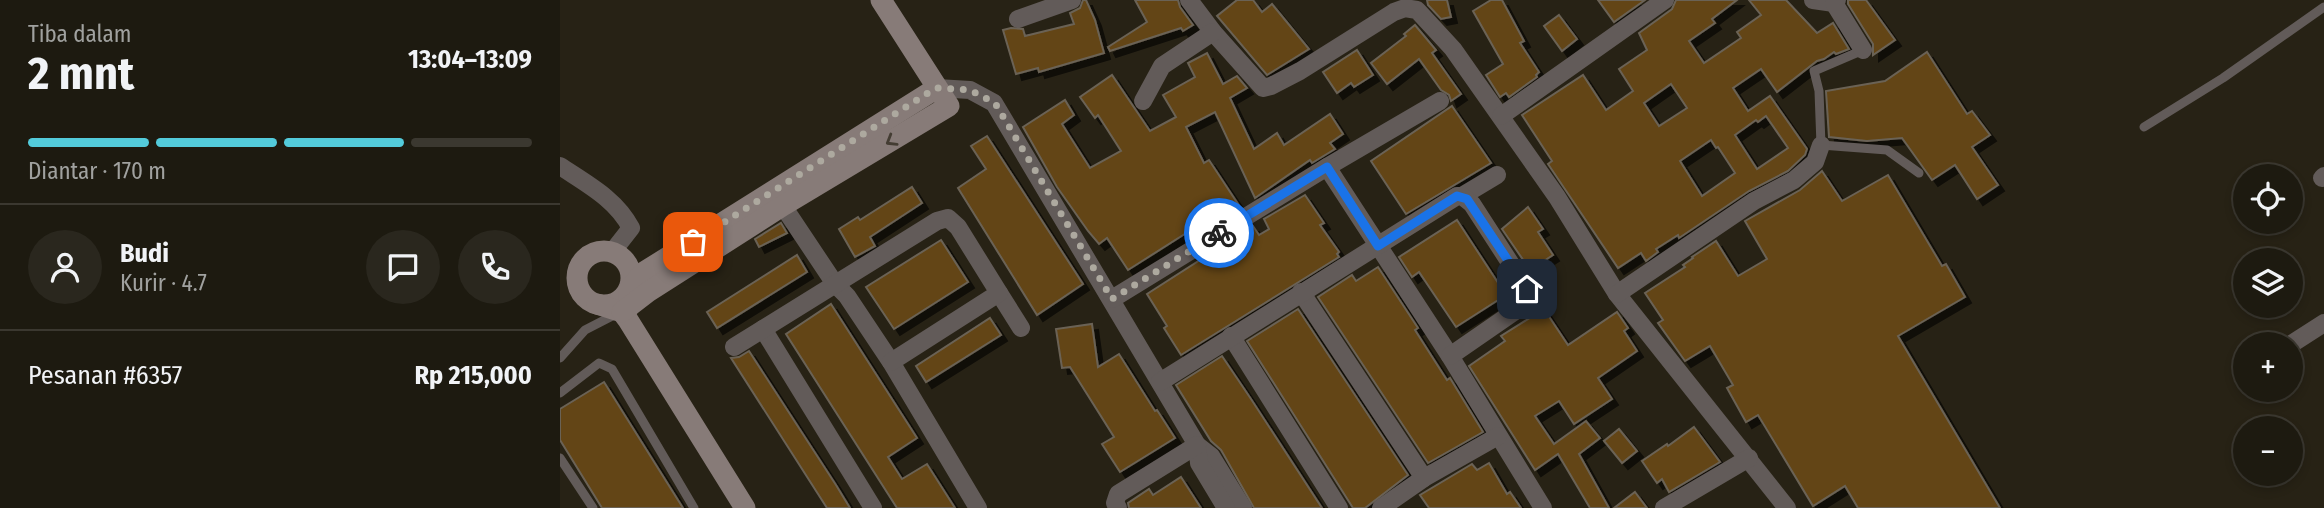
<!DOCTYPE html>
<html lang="id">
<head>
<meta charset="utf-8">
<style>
  body { margin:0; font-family:"Fira Sans Condensed",sans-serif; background:#2a271e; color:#f1f3f6; height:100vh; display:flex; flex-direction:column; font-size:26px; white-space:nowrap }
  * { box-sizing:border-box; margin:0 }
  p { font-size:23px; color:#a0a19f }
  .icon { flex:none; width:38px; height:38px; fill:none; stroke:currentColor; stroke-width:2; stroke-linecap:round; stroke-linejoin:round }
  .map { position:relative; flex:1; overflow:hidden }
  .drawer { display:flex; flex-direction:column; background:#1d1a10; width:560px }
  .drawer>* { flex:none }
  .fabs { position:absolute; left:1673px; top:164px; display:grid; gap:14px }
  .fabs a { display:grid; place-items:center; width:70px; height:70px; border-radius:50%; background:#1d1a10; box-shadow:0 4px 10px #0003,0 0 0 2px #3b3830; font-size:35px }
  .pin { position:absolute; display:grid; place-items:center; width:60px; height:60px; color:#fff; margin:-30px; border-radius:14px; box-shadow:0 4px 10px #0006 }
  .courier { position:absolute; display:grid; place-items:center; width:70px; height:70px; margin:-35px; border:5px solid #1a73e8; border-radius:50%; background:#fff; color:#222; box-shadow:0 2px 9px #0007 }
  .summary em { font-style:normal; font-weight:700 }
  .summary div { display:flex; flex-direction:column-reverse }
  .summary { display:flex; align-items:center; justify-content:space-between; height:119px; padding:0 28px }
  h1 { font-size:46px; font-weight:700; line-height:52px }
  .bar { display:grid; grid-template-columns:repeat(4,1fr); gap:10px 7px; align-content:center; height:84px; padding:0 28px }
  .bar i { height:9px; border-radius:5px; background:#3b3830 }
  .bar .on { background:#53cbdb }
  .bar p { grid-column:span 4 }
  .line { display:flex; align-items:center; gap:18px; padding:0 28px; border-top:2px solid #3b3830 }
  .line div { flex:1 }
  .round { display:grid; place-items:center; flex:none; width:74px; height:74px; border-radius:37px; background:#2a271e }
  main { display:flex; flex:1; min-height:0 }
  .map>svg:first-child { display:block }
  .building { fill:#634515; stroke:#6b6255; stroke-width:2; fill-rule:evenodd; filter:url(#shadow) }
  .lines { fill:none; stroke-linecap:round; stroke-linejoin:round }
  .lane { stroke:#625b59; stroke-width:9 }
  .street { stroke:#625b59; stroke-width:18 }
  .secondary { stroke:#877b78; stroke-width:21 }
  .oneway { stroke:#443d33 }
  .done { stroke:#ada99f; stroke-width:7; stroke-dasharray:0 12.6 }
  .route { stroke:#1a73e8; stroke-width:9 }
</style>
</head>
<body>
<main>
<section class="drawer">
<div class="summary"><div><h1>2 mnt</h1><p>Tiba dalam</p></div><em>13:04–13:09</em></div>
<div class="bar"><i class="on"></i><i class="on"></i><i class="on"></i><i></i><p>Diantar · 170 m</p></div>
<div class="line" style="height:126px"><a class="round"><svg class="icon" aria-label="person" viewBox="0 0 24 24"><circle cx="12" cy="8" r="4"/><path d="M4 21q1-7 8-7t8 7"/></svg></a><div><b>Budi</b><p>Kurir · 4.7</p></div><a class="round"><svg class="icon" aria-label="chat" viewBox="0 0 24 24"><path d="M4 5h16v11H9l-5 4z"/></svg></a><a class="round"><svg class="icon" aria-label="phone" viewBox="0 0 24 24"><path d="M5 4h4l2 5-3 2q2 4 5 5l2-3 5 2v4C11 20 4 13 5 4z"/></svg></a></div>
<div class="line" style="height:91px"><div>Pesanan #6357</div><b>Rp 215,000</b></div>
</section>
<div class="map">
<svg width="1764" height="508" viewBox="0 0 1764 508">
  <defs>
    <filter id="shadow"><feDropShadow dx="6" dy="6" stdDeviation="0" flood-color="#0009"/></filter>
  </defs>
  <rect width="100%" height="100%" fill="#272215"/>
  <g class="building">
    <polygon points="523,0 526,0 535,20 544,53 479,72 478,68 456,74 443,30 451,28 463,29 465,36 514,24 510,13 520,8"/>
    <polygon points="575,0 618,0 620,7 633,25 623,31 621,28 550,51 548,47 587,22"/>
    <polygon points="677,0 693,0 702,12 712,4 749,49 707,75 657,16"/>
    <polygon points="867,0 887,0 891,17 881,19 868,5"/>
    <polygon points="931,0 942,0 964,41 960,43 979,72 976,75 977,77 949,97 946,93 940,97 926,75 943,64 913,11"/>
    <polygon points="1038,0 1085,0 1054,22"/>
    <path d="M1116,0H1177L1152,19L1155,23L1129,41L1144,63L1181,38L1177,32L1201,15L1189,0H1226L1257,33L1273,23L1289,49L1276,54L1274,52L1264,59L1257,61L1217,92L1201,69L1173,88L1188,111L1210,96L1247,149L1245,155L1228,171L1189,191L1119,238L1118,235L1096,249L1098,252L1086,261L1081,253L1058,268L988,164L992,161L962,115L1023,75L1046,110L1073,91L1059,69L1087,50L1079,33L1112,9ZM1111,84L1127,108L1099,126L1084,103ZM1206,116L1228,148L1197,169L1175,135L1196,120L1198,122ZM1151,140L1156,148L1158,147L1175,173L1142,196L1120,161Z"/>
    <polygon points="1288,0 1306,0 1335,40 1313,55 1313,44 1288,4"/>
    <polygon points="999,15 1017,39 1002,51 984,26"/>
    <polygon points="855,25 876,50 872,53 901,94 891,101 889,95 881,90 859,59 827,84 811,63 846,36 844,34"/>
    <polygon points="797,50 813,75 794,87 791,83 777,93 763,72"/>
    <polygon points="1367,52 1407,114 1412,111 1430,135 1412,147 1438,185 1417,199 1395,165 1372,180 1342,138 1307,141 1269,137 1266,91 1325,81"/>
    <polygon points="647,53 663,84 677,76 687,88 670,98 694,149 717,133 724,145 770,114 783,134 770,143 775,149 752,163 750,160 695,198 655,112 626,127 644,163 649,160 680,207 635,235 631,230 568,270 547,238 539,244 528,231 497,187 463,127 505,100 514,115 502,124 530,168 561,151 538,115 535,118 520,97 552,75 590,131 616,117 603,95 635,77 628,63"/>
    <polygon points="892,106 931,163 846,214 811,161"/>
    <polygon points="427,136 523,284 477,315 398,188 426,169 411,146"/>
    <polygon points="1262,171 1282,201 1328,175 1382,266 1386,264 1405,297 1338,336 1440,508 1298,508 1285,486 1253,506 1198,415 1186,422 1167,388 1173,385 1150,346 1125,361 1098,323 1103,320 1085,293 1125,267 1123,265 1133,258 1132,257 1156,241 1178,276 1207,259 1185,221 1240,190"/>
    <polygon points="352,187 362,203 310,237 315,246 295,257 279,229 298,217 300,220"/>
    <polygon points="745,195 764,223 760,225 779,252 777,254 779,257 621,355 604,328 607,326 587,294 693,226 699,235 709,229 704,219"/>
    <polygon points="968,207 983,229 978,232 993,255 970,270 942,229"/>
    <polygon points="897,220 946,295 896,327 859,272 852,277 839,257"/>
    <polygon points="221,223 227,233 199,247 195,239"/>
    <polygon points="381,240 408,282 334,329 306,287"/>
    <polygon points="237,255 247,272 157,328 147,312"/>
    <polygon points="818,267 858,328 855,330 887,380 890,378 923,432 868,463 758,297 792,275 796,281"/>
    <polygon points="271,304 357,438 328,457 342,479 367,464 395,508 337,508 226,334"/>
    <polygon points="738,309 848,475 805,508 793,508 687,341"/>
    <polygon points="984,309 1008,345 1057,312 1068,328 1064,331 1077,351 1038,378 1052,399 1014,424 999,401 975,416 994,444 1026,421 1040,438 1019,454 1049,508 1030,508 998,454 975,470 909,366 945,341 941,336"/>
    <polygon points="430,318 441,335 366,382 356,366"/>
    <polygon points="532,324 538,367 559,354 595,411 597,410 615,438 560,472 542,444 554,437 510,367 502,368 496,329"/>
    <polygon points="189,351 276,485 290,508 267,508 171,358 179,357"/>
    <polygon points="662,356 691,399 762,508 694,508 661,450 651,441 616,385"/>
    <polygon points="44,382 123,508 42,508 0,440 0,409"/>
    <polygon points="1134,427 1160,462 1109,492 1102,479 1097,483 1082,461 1107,444 1108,446"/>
    <polygon points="1059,429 1077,451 1062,463 1044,441"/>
    <polygon points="929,463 947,494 950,492 961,508 869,508 860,495 912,464 917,470"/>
    <polygon points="621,477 641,508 569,508 568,503 589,489 593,495"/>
    <polygon points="1075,492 1087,508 1054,508"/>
  </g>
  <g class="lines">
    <g class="lane">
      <polyline points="1303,50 1254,71 1259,91 1261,145 1327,150 1359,173"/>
      <polyline points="1584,127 1663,78 1764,7"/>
      <polyline points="0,358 25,330 58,313"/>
      <polyline points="0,393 39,363 52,369 134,508"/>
      <polyline points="0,458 33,508"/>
    </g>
    <g class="street">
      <polyline points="629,0 653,32 703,88 711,86 740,71 834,12 845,8 857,10 893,49 997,197 1057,294 1227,508"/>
      <polyline points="1253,0 1274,3 1277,0"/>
      <polyline points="1274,3 1303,50"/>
      <polyline points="458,19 512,0"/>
      <polyline points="377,88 410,90 434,103 637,445 651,456 683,508"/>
      <polyline points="583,101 602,66 653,32"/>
      <polyline points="941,116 1105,0"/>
      <path d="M0,166C27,184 56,199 71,228L53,251"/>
      <polyline points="767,167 890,356 983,508"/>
      <polyline points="1762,178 1764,176"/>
      <polyline points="902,196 937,175"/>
      <polyline points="217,197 275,284 287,296 331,362 418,508"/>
      <polyline points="741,292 864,478"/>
      <polyline points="439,293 461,328"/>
      <polyline points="1057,294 1194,201 1234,180 1255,162 1261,145"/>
      <polyline points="552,299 767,167 880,101"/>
      <polyline points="203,329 313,508"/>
      <polyline points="671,336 779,508"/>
      <polyline points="1730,345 1764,323"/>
      <polyline points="174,347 377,221 388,218 398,227 439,293 331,362"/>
      <path d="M600,382L897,196H902L912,204L967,289C968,297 967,301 961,307L890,356"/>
      <polyline points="637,445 639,463 666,508"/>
      <polyline points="558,508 555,503 558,494 637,445"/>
      <polyline points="821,508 864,478 938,436"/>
      <polyline points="1104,508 1189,458"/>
    </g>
    <g class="secondary">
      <circle cx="44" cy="278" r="27"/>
      <polyline points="37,304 62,312 68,320 185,508"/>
      <polyline points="69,307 69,289 84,272 377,88"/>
      <polyline points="62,312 88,292 224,205 389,106 321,0"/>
    </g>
  </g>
  <defs><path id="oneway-chevron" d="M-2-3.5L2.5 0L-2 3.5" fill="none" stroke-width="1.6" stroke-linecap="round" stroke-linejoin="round" transform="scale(1.75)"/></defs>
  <use class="oneway" href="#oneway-chevron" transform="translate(331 141) rotate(149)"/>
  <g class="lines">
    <polyline class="done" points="133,242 376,88 410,90 435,103 552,299 659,233"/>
    <polyline class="route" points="659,233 767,167 818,246 897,196 907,199 967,289"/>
  </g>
</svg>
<div class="fabs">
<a><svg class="icon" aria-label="locate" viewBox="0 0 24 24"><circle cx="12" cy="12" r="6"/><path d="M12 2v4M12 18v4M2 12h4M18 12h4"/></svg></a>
<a><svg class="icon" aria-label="layers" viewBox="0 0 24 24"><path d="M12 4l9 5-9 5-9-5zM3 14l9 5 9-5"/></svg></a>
<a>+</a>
<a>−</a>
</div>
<div class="pin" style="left:133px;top:242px;background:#ea580c"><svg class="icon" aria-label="bag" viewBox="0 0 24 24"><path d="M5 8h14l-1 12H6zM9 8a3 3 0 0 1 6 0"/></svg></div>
<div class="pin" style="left:967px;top:289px;background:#1f2937"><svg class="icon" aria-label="home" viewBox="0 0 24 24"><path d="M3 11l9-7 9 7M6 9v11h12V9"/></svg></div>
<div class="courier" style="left:659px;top:233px"><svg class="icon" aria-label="bike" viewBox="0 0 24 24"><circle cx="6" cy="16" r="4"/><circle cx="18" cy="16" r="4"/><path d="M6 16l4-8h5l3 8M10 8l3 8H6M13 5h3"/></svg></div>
</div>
</main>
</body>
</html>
